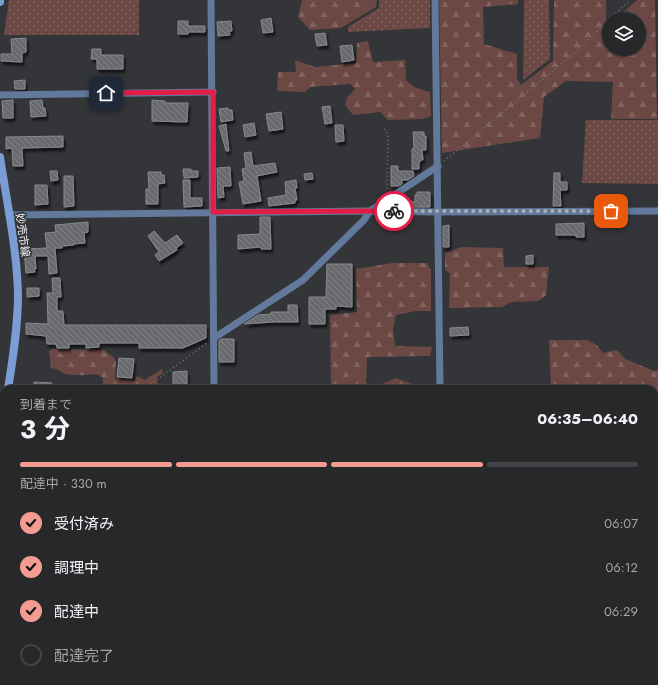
<!DOCTYPE html>
<html lang="ja">
<head>
<meta charset="utf-8">
<style>
  body { margin:0; font-family:Jost,"Noto Sans JP",sans-serif; background:#323436; color:#f1f3f6; height:100vh; display:flex; flex-direction:column; font-size:15px; white-space:nowrap }
  * { box-sizing:border-box; margin:0 }
  p { font-size:13px; color:#a4a6a8 }
  .icon { flex:none; width:22px; height:22px; fill:none; stroke:currentColor; stroke-width:2; stroke-linecap:round; stroke-linejoin:round }
  .map { position:relative; flex:1; overflow:hidden }
  .details { position:absolute; left:0px; top:385px; width:658px; height:300px; display:flex; flex-direction:column; background:#26282a; border-radius:12px 12px 0 0; box-shadow:0 1px 3px #0004,0 0 0 1px #424447 }
  .details>* { flex:none }
  .controls { position:absolute; left:602px; top:12px; display:grid; gap:8px }
  .controls a { display:grid; place-items:center; width:44px; height:44px; border-radius:50%; background:#26282a; box-shadow:0 1px 3px #0004,0 0 0 1px #424447; font-size:20px }
  .pin { position:absolute; display:grid; place-items:center; width:34px; height:34px; color:#fff; margin:-17px; border-radius:8px; box-shadow:0 2px 6px #0006 }
  .courier { position:absolute; display:grid; place-items:center; width:40px; height:40px; margin:-20px; border:3px solid #e11d48; border-radius:50%; background:#fff; color:#222; box-shadow:0 1px 5px #0007 }
  .head em { font-style:normal; font-weight:700 }
  .head div { display:flex; flex-direction:column-reverse }
  .head { display:flex; align-items:center; justify-content:space-between; height:68px; padding:0 20px }
  h1 { font-size:26px; font-weight:700; line-height:30px }
  .bar { display:grid; grid-template-columns:repeat(4,1fr); gap:6px 4px; align-content:center; height:48px; padding:0 20px }
  .bar i { height:5px; border-radius:3px; background:#424447 }
  .bar .current { background:#f59c92 }
  .bar p { grid-column:span 4 }
  ol { padding:0 20px; list-style:none }
  li { display:flex; align-items:center; gap:12px; height:44px }
  li p { margin-inline-start:auto }
  li .icon { padding:4px; border-radius:50%; background:#f59c92; color:#111; stroke-width:4 }
  li:last-child { color:#a4a6a8 }
  li i { width:22px; height:22px; border:2px solid #424447; border-radius:50% }
  .map>svg:first-child { display:block }
  .grass { fill:url(#grass-dots) }
  .forest { fill:url(#forest-firs) }
  .building { fill:url(#building-back-hatch); stroke:#87898d; filter:url(#shadow) }
  .lines { fill:none; stroke-linecap:round; stroke-linejoin:round }
  .path { stroke:#747678; stroke-width:1.5; stroke-dasharray:1 3; stroke-linecap:butt }
  .minor { stroke:#62799b; stroke-width:7 }
  .secondary { stroke:#7a9ed4; stroke-width:8 }
  .done { stroke:#aeafb2; stroke-width:4; stroke-dasharray:0 7.2 }
  .route { stroke:#e11d48; stroke-width:5 }
  .labels { text-anchor:middle; dominant-baseline:central; stroke-width:3; stroke-linejoin:round; paint-order:stroke }
  .street-label { font-size:11px; fill:#f0f1f3; stroke:#333538 }
</style>
</head>
<body>
<div class="map">
<svg width="658" height="685" viewBox="0 0 658 685">
  <defs>
    <pattern id="grass-dots" width="8" height="8" patternUnits="userSpaceOnUse"><rect width="8" height="8" fill="#6c4844"/><path d="M2 2h.1M6 6h.1" fill="none" stroke="#81635f" stroke-width="1.8" stroke-linecap="round"/></pattern>
    <pattern id="forest-firs" width="22" height="20" patternUnits="userSpaceOnUse"><rect width="22" height="20" fill="#6c4844"/><path d="M5 1l3.5 6h-7zM16 11l3.5 6h-7z" fill="#81635f"/></pattern>
    <pattern id="building-back-hatch" width="6" height="6" patternUnits="userSpaceOnUse"><rect width="6" height="6" fill="#696b6e"/><path d="M-1 5l2 2M0 0l6 6M5-1l2 2" fill="none" stroke="#7f8183"/></pattern>
    <filter id="shadow"><feDropShadow dx="2" dy="3.5" stdDeviation="1" flood-color="#0009"/></filter>
  </defs>
  <rect width="100%" height="100%" fill="#333538"/>
  <g class="grass">
    <polygon points="9,0 139,0 139,35 4,35"/>
    <polygon points="379,0 430,0 430,28 348,32 348,27 379,8"/>
    <polygon points="524,0 549,0 550,59 523,80"/>
    <polygon points="586,120 658,120 658,184 582,183"/>
    <polygon points="545,384 545,389 446,389 446,388"/>
    <polygon points="658,606 658,685 625,685 626,681 654,681 654,609"/>
  </g>
  <g class="forest">
    <polygon points="302,0 377,0 376,7 341,28 310,30 298,17"/>
    <polygon points="439,0 518,0 518,4 483,7 484,44 517,54 517,79 521,85 553,61 554,0 606,0 606,27 609,25 609,49 639,49 639,19 616,19 637,0 655,0 657,119 611,119 613,82 566,81 544,97 540,138 442,153"/>
    <polygon points="368,41 373,62 405,60 406,80 414,87 430,92 431,116 423,119 388,120 380,112 353,115 345,105 347,98 355,89 350,84 310,87 305,92 277,91 278,72 296,72 295,60 315,67 356,63 357,43"/>
    <polygon points="462,247 503,248 504,267 549,267 546,295 538,301 511,302 502,307 449,308 450,273 445,270 445,253"/>
    <polygon points="393,263 427,263 431,270 431,311 416,311 396,315 393,329 395,346 432,347 430,356 367,357 366,383 377,386 396,378 420,387 420,389 331,389 330,315 357,312 356,269"/>
    <polygon points="549,340 587,340 597,345 603,353 617,350 625,359 654,371 658,370 658,475 654,475 654,389 551,389"/>
    <path d="M52,349L104,350L113,357L116,361L115,379L135,380L137,376L145,380L162,369L163,373L156,378L160,389H100L103,386V378C96,371 88,376 79,375C75,375 70,375 66,374C60,372 57,368 51,368L49,351Z"/>
    <polygon points="658,553 658,599 654,601 654,560"/>
    <polygon points="469,681 616,681 615,685 458,685"/>
  </g>
  <g class="building">
    <polygon points="271,18 273,32 263,33 261,20"/>
    <polygon points="178,21 188,21 188,26 205,26 205,32 188,32 188,34 178,34"/>
    <polygon points="231,21 232,31 229,31 230,35 218,36 217,22"/>
    <polygon points="325,33 327,45 317,46 315,34"/>
    <polygon points="26,38 26,52 22,53 22,62 1,61 1,54 12,54 11,39"/>
    <polygon points="352,45 354,60 342,62 340,46"/>
    <polygon points="92,49 101,49 101,55 123,55 123,69 97,69 97,59 91,59"/>
    <polygon points="25,80 25,89 15,89 14,81"/>
    <polygon points="13,100 13,118 3,118 2,101"/>
    <polygon points="42,100 43,108 45,108 46,116 31,117 30,101"/>
    <polygon points="152,100 165,101 165,103 188,103 187,122 152,121"/>
    <polygon points="330,106 332,123 325,124 322,107"/>
    <polygon points="228,108 228,110 232,110 233,120 221,122 219,109"/>
    <polygon points="281,112 283,129 269,131 266,114"/>
    <polygon points="254,123 256,135 245,137 243,125"/>
    <polygon points="226,124 229,151 226,151 219,126"/>
    <polygon points="335,125 343,125 344,141 336,142"/>
    <polygon points="413,132 424,132 424,136 426,136 426,150 422,150 423,160 420,160 420,162 419,163 419,169 412,169 412,149 414,148"/>
    <polygon points="63,136 63,147 22,148 23,166 13,166 12,148 6,149 6,137"/>
    <polygon points="251,152 253,166 275,163 277,172 257,176 261,201 243,204 239,182 244,181 242,169 246,168 244,153"/>
    <polygon points="391,166 398,166 398,171 413,171 414,176 408,180 402,180 402,184 398,186 391,186"/>
    <polygon points="230,167 231,186 223,186 224,197 218,198 217,168"/>
    <polygon points="183,169 191,169 191,171 198,171 198,177 184,178"/>
    <polygon points="50,171 57,171 58,180 51,181"/>
    <polygon points="148,172 161,172 161,175 164,175 165,183 158,184 158,204 146,204 146,189 149,189"/>
    <polygon points="312,173 313,179 305,180 304,174"/>
    <polygon points="554,173 560,173 560,182 567,182 567,190 560,190 561,206 553,206"/>
    <polygon points="64,176 73,176 74,206 64,207"/>
    <polygon points="183,180 190,180 190,198 202,198 202,206 184,207"/>
    <polygon points="296,180 297,188 295,188 297,200 295,200 295,203 269,206 268,198 286,195 285,182"/>
    <polygon points="35,185 47,185 48,204 35,205"/>
    <polygon points="417,192 430,192 430,207 410,207 410,201 415,202 415,195 417,195"/>
    <polygon points="260,217 270,217 271,249 261,249 261,247 238,249 238,235 260,234"/>
    <polygon points="88,222 88,232 84,233 85,243 73,244 74,245 62,246 62,248 55,248 57,273 49,274 48,256 35,256 36,269 34,269 35,272 26,273 24,249 47,248 45,233 56,232 55,225"/>
    <polygon points="584,223 584,237 576,237 576,235 556,235 556,224"/>
    <polygon points="449,225 449,247 443,247 443,226"/>
    <polygon points="154,231 165,243 177,235 183,243 176,248 177,250 159,261 155,255 159,252 148,236"/>
    <polygon points="533,255 533,264 526,264 526,256"/>
    <polygon points="327,264 352,264 352,307 336,306 336,309 325,309 325,324 309,324 309,297 326,297"/>
    <polygon points="52,278 60,278 61,297 57,297 57,311 63,311 64,325 206,325 206,338 183,348 139,348 139,343 99,343 99,347 86,348 86,344 69,344 69,348 57,348 56,344 47,344 46,336 26,334 26,323 48,324 47,293 53,293"/>
    <polygon points="27,288 39,288 39,296 27,297"/>
    <polygon points="288,305 297,305 298,322 273,322 244,324 258,315 271,314 271,312 288,312"/>
    <polygon points="468,327 469,335 450,336 450,328"/>
    <polygon points="221,339 234,339 234,362 219,362 219,341"/>
    <polygon points="119,358 134,359 132,378 117,377"/>
    <polygon points="187,371 187,389 173,389 173,372"/>
    <polygon points="34,382 52,383 51,389 34,389"/>
  </g>
  <g class="lines">
    <g class="path">
      <polyline points="610,19 630,0"/>
      <polyline points="384,129 386,131 388,135 387,191"/>
      <polyline points="444,161 571,56 609,20"/>
      <polyline points="144,389 207,343"/>
      <polyline points="654,582 658,573"/>
      <polyline points="654,599 658,597"/>
      <polyline points="457,685 467,681"/>
      <polyline points="620,685 622,681"/>
    </g>
    <g class="minor">
      <polyline points="211,0 214,389"/>
      <polyline points="435,0 440,389"/>
      <polyline points="0,95 213,92"/>
      <polyline points="9,215 370,211 438,212 658,211"/>
      <polyline points="214,338 303,280 364,220 370,211 438,166"/>
      <polyline points="0,477 4,477"/>
      <polyline points="654,482 658,482"/>
      <polyline points="0,514 4,510"/>
      <polyline points="0,572 4,566"/>
      <polyline points="214,681 214,685"/>
      <polyline points="51,685 53,681"/>
      <polyline points="443,685 443,681"/>
    </g>
    <g class="secondary">
      <polyline points="0,2 0,0"/>
      <path d="M0,157C7,203 17,249 18,295C18,326 13,358 8,389"/>
      <polyline points="0,425 4,408"/>
    </g>
  </g>
  <g class="lines">
    <polyline class="done" points="394,211 611,211"/>
    <polyline class="route" points="106,93 213,92 213,212 394,211"/>
  </g>
  <g class="labels">
    <g class="street-label">
      <text transform="translate(23 235) rotate(82)">妙売市線</text>
    </g>
  </g>
</svg>
<div class="controls">
<a><svg class="icon" aria-label="layers" viewBox="0 0 24 24"><path d="M12 4l9 5-9 5-9-5zM3 14l9 5 9-5"/></svg></a>
</div>
<div class="pin" style="left:611px;top:211px;background:#ea580c"><svg class="icon" aria-label="bag" viewBox="0 0 24 24"><path d="M5 8h14l-1 12H6zM9 8a3 3 0 0 1 6 0"/></svg></div>
<div class="pin" style="left:106px;top:93px;background:#1f2937"><svg class="icon" aria-label="home" viewBox="0 0 24 24"><path d="M3 11l9-7 9 7M6 9v11h12V9"/></svg></div>
<div class="courier" style="left:394px;top:211px"><svg class="icon" aria-label="bike" viewBox="0 0 24 24"><circle cx="6" cy="16" r="4"/><circle cx="18" cy="16" r="4"/><path d="M6 16l4-8h5l3 8M10 8l3 8H6M13 5h3"/></svg></div>
<section class="details">
<div class="head"><div><h1>3 分</h1><p>到着まで</p></div><em>06:35–06:40</em></div>
<div class="bar"><i class="current"></i><i class="current"></i><i class="current"></i><i></i><p>配達中 · 330 m</p></div>
<ol>
<li><svg class="icon" aria-label="check" viewBox="0 0 24 24"><path d="M5 12l5 5 9-10"/></svg>受付済み<p>06:07</p></li>
<li><svg class="icon" aria-label="check" viewBox="0 0 24 24"><path d="M5 12l5 5 9-10"/></svg>調理中<p>06:12</p></li>
<li><svg class="icon" aria-label="check" viewBox="0 0 24 24"><path d="M5 12l5 5 9-10"/></svg>配達中<p>06:29</p></li>
<li><i></i>配達完了</li>
</ol>
</section>
</div>
</body>
</html>
